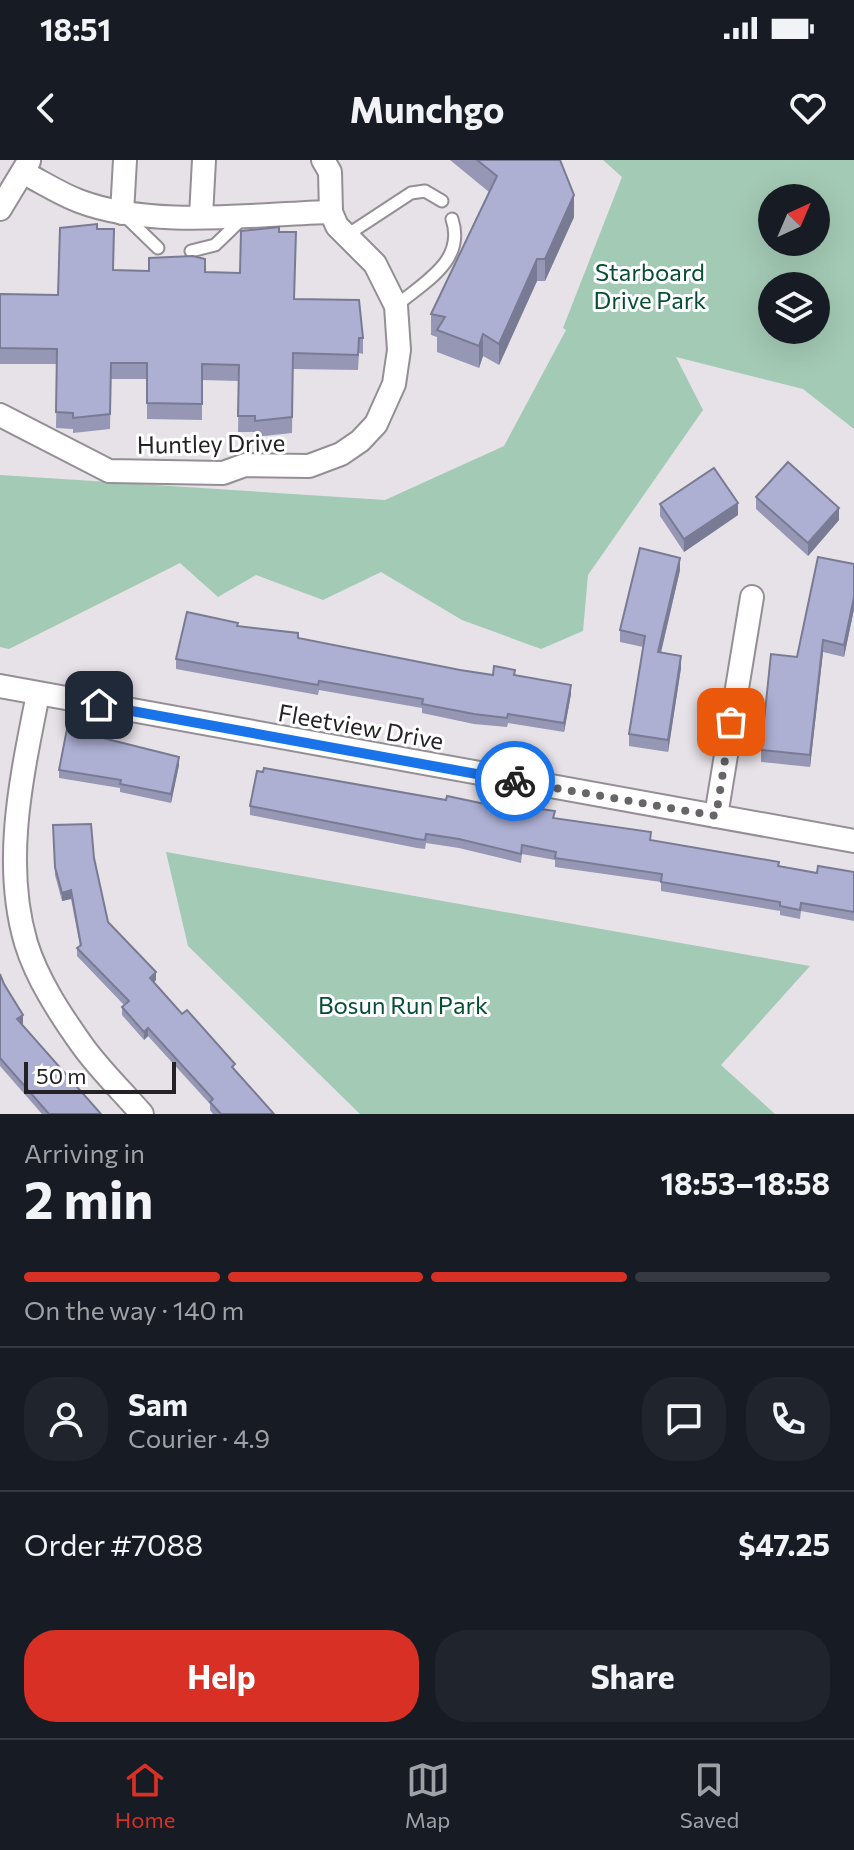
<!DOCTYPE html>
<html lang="en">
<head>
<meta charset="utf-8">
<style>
  body { margin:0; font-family:Commissioner,sans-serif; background:#20242c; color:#f1f3f6; height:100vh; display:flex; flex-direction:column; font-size:30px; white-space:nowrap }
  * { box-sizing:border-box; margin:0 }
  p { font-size:26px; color:#9ea1a6 }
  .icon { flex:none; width:44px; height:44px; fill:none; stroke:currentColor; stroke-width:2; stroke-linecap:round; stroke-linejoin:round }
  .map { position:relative; height:954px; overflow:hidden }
  .details { display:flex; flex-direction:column; background:#171b24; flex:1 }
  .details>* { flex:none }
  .needle { width:52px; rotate:44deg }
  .fabs { position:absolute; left:758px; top:24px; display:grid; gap:16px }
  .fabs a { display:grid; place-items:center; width:72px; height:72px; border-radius:50%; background:#171b24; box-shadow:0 8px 32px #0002; font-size:40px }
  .scale { position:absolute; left:24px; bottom:20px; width:152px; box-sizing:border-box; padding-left:8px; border:4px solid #242224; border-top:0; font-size:22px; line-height:28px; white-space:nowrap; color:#242224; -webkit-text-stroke:6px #fff; paint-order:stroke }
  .pin { position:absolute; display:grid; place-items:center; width:68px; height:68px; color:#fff; margin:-34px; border-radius:16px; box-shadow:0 4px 12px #0006 }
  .courier { position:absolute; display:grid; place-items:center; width:80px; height:80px; margin:-40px; border:6px solid #1a73e8; border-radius:50%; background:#fff; color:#222; box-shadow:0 2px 10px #0007 }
  .head em { font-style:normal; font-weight:700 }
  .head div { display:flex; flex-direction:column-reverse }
  .head { display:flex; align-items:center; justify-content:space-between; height:136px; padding:0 24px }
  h1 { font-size:52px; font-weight:700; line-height:60px }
  .bar { display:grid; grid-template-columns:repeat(4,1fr); gap:12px 8px; align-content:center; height:96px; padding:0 24px }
  .bar i { height:10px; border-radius:6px; background:#363941 }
  .bar .on { background:#d93025 }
  .bar p { grid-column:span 4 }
  .line { display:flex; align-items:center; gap:20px; padding:0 24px; border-top:2px solid #363941 }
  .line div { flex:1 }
  .round { display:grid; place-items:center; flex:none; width:84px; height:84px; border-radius:32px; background:#20242c }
  .button { display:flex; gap:16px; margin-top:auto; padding:16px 24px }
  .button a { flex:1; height:92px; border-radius:32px; background:#d93025; color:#fff; font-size:32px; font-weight:700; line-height:92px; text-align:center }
  .button a+a { background:#20242c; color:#f1f3f6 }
  .status { display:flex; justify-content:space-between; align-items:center; height:56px; padding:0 40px; background:#171b24; direction:ltr }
  .status svg { height:22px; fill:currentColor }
  header { display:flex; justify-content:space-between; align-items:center; height:104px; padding:0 24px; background:#171b24; font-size:36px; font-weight:700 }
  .tab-bar { display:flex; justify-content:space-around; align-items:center; height:112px; border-top:2px solid #363941; background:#171b24; font-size:22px; color:#9ea1a6 }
  .tab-bar a { display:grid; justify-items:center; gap:4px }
  .tab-bar .on { color:#d93025 }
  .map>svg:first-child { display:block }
  .green { fill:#a3cab5; fill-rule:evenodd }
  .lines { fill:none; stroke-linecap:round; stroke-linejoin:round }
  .service-casing { stroke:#948f94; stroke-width:15 }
  .minor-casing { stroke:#948f94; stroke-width:26 }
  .service { stroke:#fff; stroke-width:11 }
  .minor { stroke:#fff; stroke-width:22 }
  .wall { fill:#9597b5 }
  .shaded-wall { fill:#797b94 }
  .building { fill:#adb0d3; stroke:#797b94; stroke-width:2 }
  .done { stroke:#686568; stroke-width:8; stroke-dasharray:0 14.4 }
  .route { stroke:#1a73e8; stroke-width:10 }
  .labels { text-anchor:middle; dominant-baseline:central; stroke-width:6; stroke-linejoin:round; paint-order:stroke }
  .park-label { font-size:24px; fill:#054e34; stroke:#fff }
  .street-label { font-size:24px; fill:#242224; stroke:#fff }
</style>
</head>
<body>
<div class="status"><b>18:51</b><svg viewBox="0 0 49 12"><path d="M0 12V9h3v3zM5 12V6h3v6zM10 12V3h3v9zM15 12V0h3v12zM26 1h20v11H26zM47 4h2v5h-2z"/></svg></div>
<header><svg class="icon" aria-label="back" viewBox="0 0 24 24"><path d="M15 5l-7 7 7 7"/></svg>Munchgo<svg class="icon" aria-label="heart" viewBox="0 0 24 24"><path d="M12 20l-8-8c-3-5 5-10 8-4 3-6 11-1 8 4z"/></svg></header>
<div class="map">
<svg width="854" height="954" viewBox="0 0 854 954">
  <rect width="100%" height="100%" fill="#e7e2e7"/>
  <g class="green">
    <path d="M603,0H854V269L803,229L676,197L703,250L588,415L583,471L541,489L462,460L381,412L323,440L256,415L218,437L180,403L9,489L0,487V315L385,340L504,286L566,170L563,168L622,17ZM816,38V82H772V38ZM772,126H816V170H772Z"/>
    <polygon points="166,692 810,806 721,905 775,954 360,954 188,786"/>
  </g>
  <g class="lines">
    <defs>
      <g id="service">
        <polyline points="125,56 158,88"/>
        <polyline points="347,75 411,33 425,31 442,41"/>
        <polyline points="191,91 215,85 243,58"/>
        <path d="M396,146C424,122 466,101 452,59"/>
      </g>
      <g id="minor">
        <path d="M24,13C42,22 60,34 79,41C152,69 254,54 331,52"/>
        <polyline points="0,49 29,1"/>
        <polyline points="122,53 125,0"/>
        <polyline points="201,56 204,0"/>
        <polyline points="0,255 109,311 223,313 245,305 309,306 341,294 360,281 376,264 394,224 399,190 396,146 375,104 337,66 331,52 330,12 323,0"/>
        <polyline points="0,526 854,681"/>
        <path d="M38,534C22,615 2,702 26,783C37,819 60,854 82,885C99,909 122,931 142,954"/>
        <polyline points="716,656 752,437"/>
      </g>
    </defs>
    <use href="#service" class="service-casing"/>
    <use href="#minor" class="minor-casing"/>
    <use href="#service" class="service"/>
    <use href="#minor" class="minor"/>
  </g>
  <g class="wall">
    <polygon points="450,0 560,0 574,57 545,121 537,121 499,205 483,196 479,208 437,192 437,177 431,175 431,154 489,32"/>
    <polygon points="97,69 113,110 240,113 279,72 295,139 363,178 363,194 359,193 358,210 293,209 292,273 255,277 255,272 238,272 239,221 202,220 202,260 147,259 147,219 111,219 110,269 73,273 73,269 56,268 57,204 0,204 0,134 58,135"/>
    <polygon points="756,337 839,360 808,396 756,349"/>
    <polygon points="660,344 738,355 684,392 660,356"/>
    <polygon points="854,404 854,449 844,497 823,492 810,607 761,602 761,590 797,497"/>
    <polygon points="680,410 661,493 681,508 668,592 629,586 629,574 643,487 620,482 620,470"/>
    <polygon points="238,466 460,510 493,515 515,515 571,534 564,572 508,563 507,567 474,564 422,553 422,548 319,530 318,535 176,509 176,499"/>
    <polygon points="179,605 171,643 120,632 120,628 59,618 59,610"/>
    <polygon points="446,640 555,658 651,680 817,713 854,712 854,761 801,751 800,759 780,755 780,751 661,731 661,722 555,707 555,700 522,694 521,703 459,688 426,683 425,689 417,688 250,655 250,646"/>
    <polygon points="53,665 94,698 108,762 156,820 154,822 274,954 213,954 210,950 210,944 148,876 144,880 122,855 122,847 124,845 77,796 77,788 80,786 71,739 62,741 55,715"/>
    <polygon points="0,814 23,864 22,864 101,954 42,954 0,906"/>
  </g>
  <g class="shaded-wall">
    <polygon points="574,35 574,57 545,121 545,99"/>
    <polygon points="537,99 537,121 499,205 499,184"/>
    <polygon points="483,174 483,196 479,208 479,186"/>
    <polygon points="738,343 738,355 684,392 684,379"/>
    <polygon points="839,348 839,360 808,396 808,383"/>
    <polygon points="680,398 680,410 658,504 658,492"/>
    <polygon points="854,437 854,449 844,497 844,485"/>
    <polygon points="823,480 823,492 810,607 810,595"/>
    <polygon points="681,496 681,508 668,592 668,580"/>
    <polygon points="571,525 571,534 564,572 564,563"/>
    <polygon points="179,597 179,605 171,643 171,634"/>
    <polygon points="71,730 71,739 62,741 62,733"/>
    <polygon points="156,812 156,820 150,826 150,818"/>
    <polygon points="23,855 23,864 17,868 17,859"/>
    <polygon points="148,868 148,876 144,880 144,872"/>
  </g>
  <g class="building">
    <polygon points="477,0 560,0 574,35 545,99 537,99 499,184 483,174 479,186 437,170 445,157 431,154 497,16"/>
    <polygon points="97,64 97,69 114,69 113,110 149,111 149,98 193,96 205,99 205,112 240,113 241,71 279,67 279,72 296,72 294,139 359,140 363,178 359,178 358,195 293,193 292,257 255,261 255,256 238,256 239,205 202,204 202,244 147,243 147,203 111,203 110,254 73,258 73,253 56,252 57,189 0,188 0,134 58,135 60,68"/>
    <polygon points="788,302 839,348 808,383 756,337"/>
    <polygon points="714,308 738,343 684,379 660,344"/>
    <polygon points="640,388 680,398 658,492 681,496 668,580 629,574 645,476 620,470"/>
    <polygon points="818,397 854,404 854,437 844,485 823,480 810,595 761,590 771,494 797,497"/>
    <polygon points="187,452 238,463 237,466 298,473 298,478 460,510 493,515 494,506 515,510 514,515 571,525 564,563 508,554 507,558 474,554 422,544 423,539 319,521 318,525 176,499"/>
    <polygon points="67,569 179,597 171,634 120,624 121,620 59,610"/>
    <polygon points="264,608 446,640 447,636 533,654 534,648 555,651 553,658 651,672 650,680 779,702 778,706 817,713 818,706 854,712 854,752 801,743 800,750 780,746 780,742 661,722 662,714 555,698 556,692 522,685 521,694 459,679 426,674 425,680 417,679 250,646 257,611 263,612"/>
    <polygon points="91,664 94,698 108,762 156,812 150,818 182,854 187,850 235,904 232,907 274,954 221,954 210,942 213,939 148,868 144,872 122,847 129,841 77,788 81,785 71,730 62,733 55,707 53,665"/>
    <polygon points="0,814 4,824 23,855 17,859 101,954 49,954 0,898"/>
  </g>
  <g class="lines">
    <polyline class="done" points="515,621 716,656 731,562"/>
    <polyline class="route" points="99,545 515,621"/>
  </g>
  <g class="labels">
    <g class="park-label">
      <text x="650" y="111">Starboard<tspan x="650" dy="28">Drive Park</tspan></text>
      <text x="403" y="844">Bosun Run Park</text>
    </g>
    <g class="street-label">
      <text transform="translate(211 283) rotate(-1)">Huntley Drive</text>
      <text transform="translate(361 566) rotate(10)">Fleetview Drive</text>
    </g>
  </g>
</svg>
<div class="fabs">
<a><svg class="needle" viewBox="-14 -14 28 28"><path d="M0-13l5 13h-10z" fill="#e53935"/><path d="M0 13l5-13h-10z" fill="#9ea1a6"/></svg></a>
<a><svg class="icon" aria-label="layers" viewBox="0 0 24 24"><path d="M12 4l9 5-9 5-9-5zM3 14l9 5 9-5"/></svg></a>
</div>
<div class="scale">50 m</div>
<div class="pin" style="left:731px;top:562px;background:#ea580c"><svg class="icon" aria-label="bag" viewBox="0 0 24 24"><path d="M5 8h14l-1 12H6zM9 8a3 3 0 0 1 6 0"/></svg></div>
<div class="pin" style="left:99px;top:545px;background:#1f2937"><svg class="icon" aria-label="home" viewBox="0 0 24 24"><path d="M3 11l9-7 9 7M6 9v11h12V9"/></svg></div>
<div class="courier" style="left:515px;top:621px"><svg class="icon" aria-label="bike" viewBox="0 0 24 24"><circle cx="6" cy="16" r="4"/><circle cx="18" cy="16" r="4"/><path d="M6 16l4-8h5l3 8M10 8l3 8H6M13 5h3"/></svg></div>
</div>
<section class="details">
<div class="head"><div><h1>2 min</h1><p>Arriving in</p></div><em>18:53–18:58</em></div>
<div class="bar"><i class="on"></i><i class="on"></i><i class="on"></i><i></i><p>On the way · 140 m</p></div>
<div class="line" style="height:144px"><a class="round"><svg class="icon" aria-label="person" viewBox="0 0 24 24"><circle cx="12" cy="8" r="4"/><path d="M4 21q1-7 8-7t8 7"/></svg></a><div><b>Sam</b><p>Courier · 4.9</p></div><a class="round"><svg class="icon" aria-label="chat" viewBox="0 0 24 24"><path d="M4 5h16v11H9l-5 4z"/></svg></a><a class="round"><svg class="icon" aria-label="phone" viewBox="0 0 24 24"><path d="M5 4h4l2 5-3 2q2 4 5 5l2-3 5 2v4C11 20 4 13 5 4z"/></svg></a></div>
<div class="line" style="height:104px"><div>Order #7088</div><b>$47.25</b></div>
<div class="button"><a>Help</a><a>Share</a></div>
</section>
<nav class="tab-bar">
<a class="on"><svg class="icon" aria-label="home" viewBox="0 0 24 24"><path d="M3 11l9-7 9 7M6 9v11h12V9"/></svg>Home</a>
<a><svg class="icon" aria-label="map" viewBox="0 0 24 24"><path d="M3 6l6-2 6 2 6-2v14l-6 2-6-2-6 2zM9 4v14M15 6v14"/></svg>Map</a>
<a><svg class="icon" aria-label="saved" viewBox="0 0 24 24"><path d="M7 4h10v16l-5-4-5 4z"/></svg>Saved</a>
</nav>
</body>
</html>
